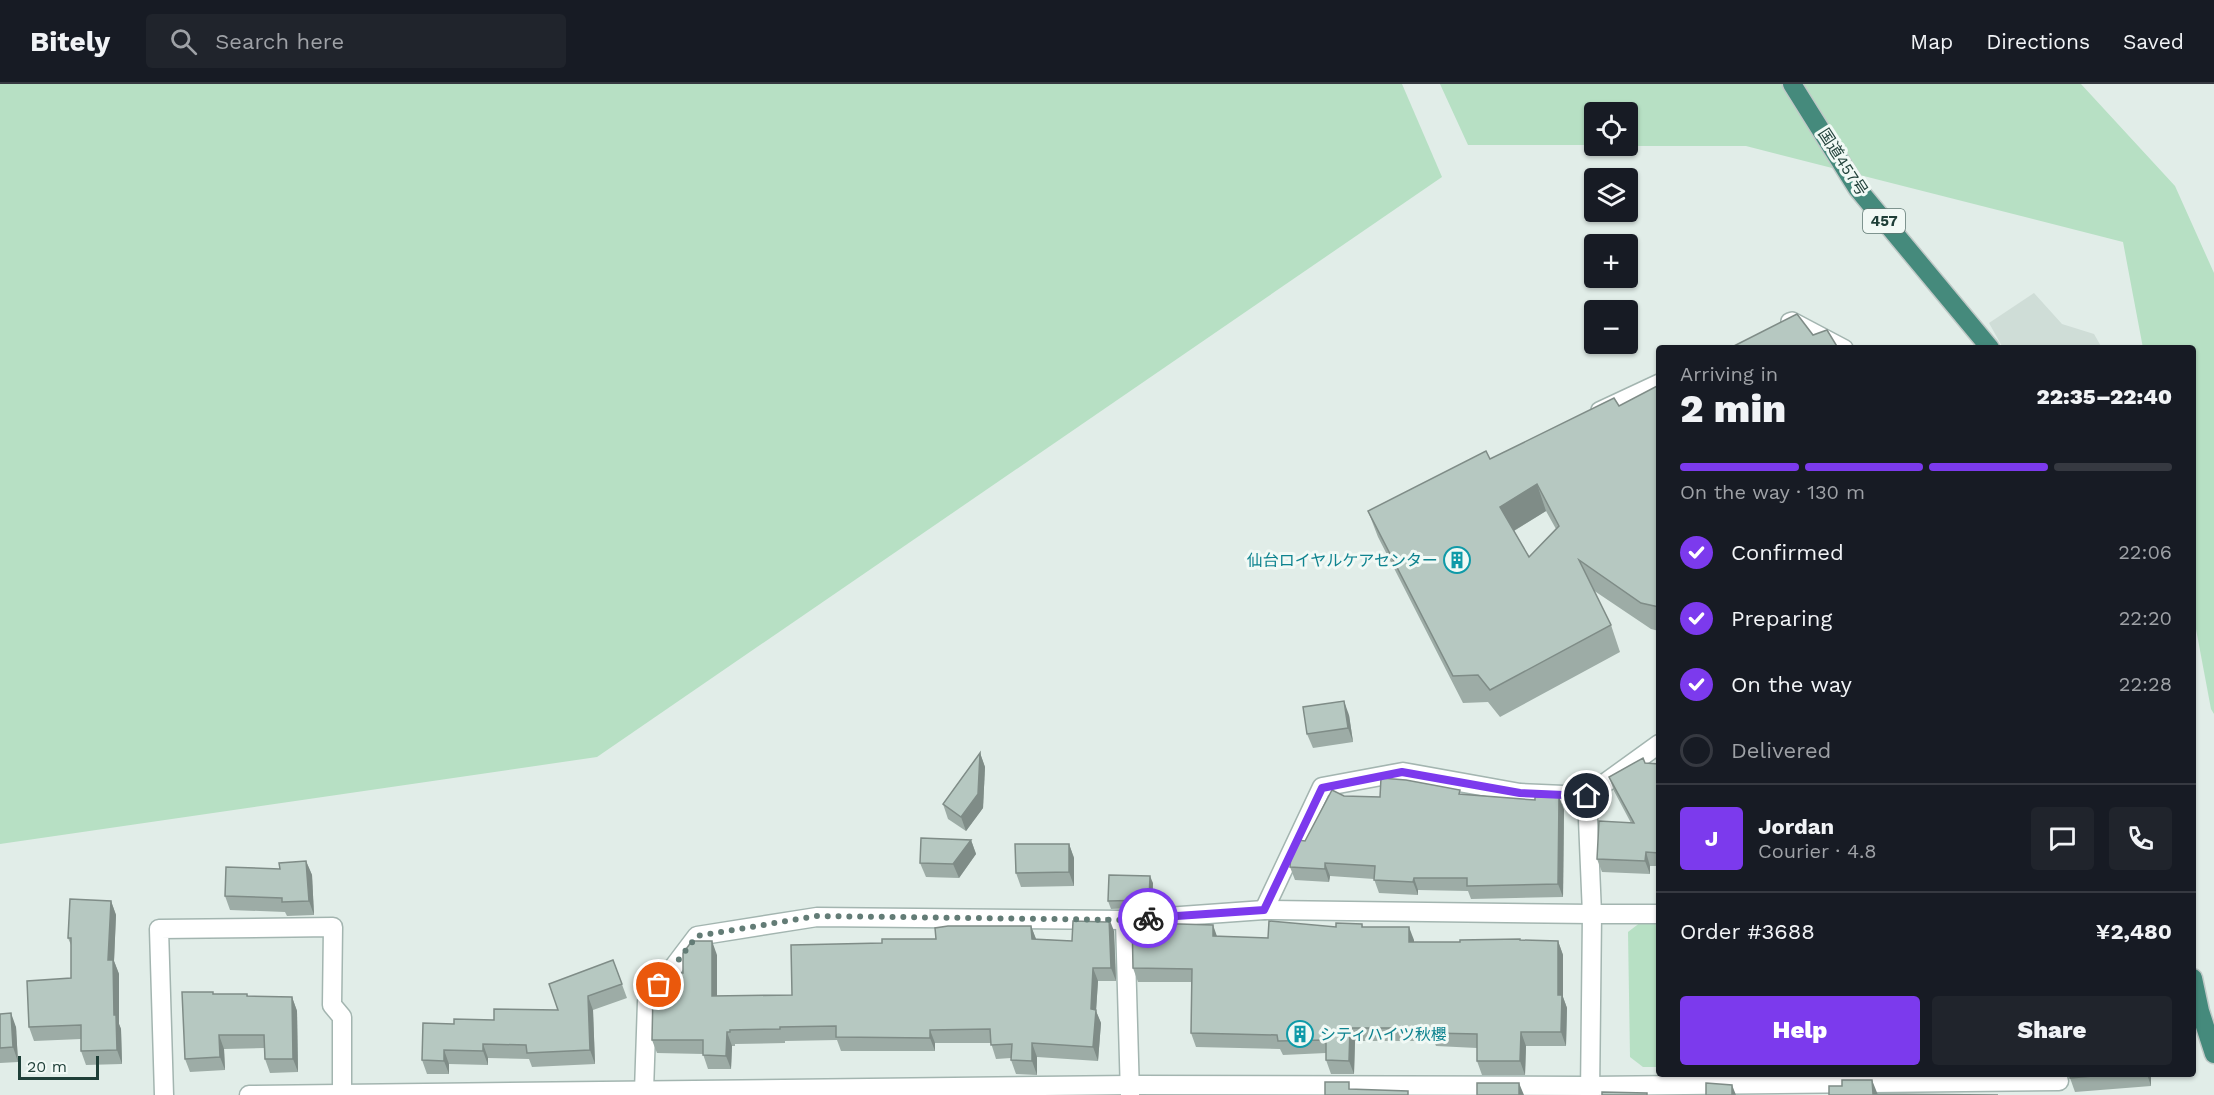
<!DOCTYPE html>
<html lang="en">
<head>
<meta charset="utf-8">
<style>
  body { margin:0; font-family:"Work Sans","Noto Sans JP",sans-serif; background:#20242c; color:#f1f3f6; height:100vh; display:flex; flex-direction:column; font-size:22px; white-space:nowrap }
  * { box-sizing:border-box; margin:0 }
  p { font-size:20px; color:#9ea1a6 }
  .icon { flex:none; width:33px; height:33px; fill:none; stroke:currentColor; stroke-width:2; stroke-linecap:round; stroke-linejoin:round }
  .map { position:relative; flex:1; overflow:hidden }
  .details { position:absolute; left:1656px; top:261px; width:540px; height:732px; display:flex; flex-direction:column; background:#171b24; border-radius:6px; box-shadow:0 2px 4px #0004 }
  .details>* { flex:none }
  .buttons { position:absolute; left:1584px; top:18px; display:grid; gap:12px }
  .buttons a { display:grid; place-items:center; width:54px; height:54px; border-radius:6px; background:#171b24; box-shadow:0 2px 4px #0004; font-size:30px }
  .scale { position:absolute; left:18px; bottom:15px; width:81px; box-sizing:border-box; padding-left:6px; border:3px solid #1f3f38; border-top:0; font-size:16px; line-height:21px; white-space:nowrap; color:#1f3f38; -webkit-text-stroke:4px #f1f9f5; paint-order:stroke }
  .pin { position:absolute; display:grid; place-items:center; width:51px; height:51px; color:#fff; margin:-26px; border:3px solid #fff; border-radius:50%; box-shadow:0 2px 6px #0007 }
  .courier { position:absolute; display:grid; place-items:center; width:60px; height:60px; margin:-30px; border:4px solid #7c3aed; border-radius:50%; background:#fff; color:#222; box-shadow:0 2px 8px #0007 }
  .headline em { font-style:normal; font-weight:800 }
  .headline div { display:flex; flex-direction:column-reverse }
  .headline { display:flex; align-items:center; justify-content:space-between; height:102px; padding:0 24px }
  h1 { font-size:39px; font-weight:800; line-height:45px }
  .bar { display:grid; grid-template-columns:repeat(4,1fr); gap:9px 6px; align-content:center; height:72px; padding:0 24px }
  .bar i { height:8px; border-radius:4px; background:#363941 }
  .bar .active { background:#7c3aed }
  .bar p { grid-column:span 4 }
  .line { display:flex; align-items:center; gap:15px; padding:0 24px; border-top:2px solid #363941 }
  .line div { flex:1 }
  .round { display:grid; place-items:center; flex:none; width:63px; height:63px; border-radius:6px; background:#20242c }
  ol { padding:0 24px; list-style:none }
  li { display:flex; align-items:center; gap:18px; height:66px }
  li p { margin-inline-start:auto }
  li .icon { padding:6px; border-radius:50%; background:#7c3aed; color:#fff; stroke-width:4 }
  li:last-child { color:#9ea1a6 }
  li i { width:33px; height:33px; border:3px solid #363941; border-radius:50% }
  .cta { display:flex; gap:12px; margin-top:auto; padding:12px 24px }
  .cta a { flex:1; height:69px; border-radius:6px; background:#7c3aed; color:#fff; font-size:24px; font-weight:800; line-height:69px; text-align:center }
  .cta a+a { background:#20242c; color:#f1f3f6 }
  header { display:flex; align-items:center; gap:36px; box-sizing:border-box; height:84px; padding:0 30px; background:#171b24; border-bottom:2px solid #363941 }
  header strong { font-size:28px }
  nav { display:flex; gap:33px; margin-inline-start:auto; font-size:21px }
  .search { width:420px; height:54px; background:#20242c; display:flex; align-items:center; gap:15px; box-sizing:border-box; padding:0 21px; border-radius:6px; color:#9ea1a6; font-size:22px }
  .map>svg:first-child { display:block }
  .built { fill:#cfddd7 }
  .green { fill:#b7e0c4 }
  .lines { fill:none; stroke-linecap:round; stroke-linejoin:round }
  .service-casing { stroke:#a3b5b0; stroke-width:18 }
  .minor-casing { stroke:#a3b5b0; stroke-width:21 }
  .trunk-casing { stroke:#c0c9c7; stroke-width:21 }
  .service { stroke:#fff; stroke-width:15 }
  .minor { stroke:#fff; stroke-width:18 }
  .trunk { stroke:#458a7c; stroke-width:18 }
  .wall { fill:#9daca6; fill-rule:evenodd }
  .shaded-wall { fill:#7f8c87 }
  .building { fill:#b6c8c1; stroke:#7f8c87; stroke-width:1.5; fill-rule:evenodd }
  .done { stroke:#637c76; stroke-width:6; stroke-dasharray:0 10.8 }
  .route { stroke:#7c3aed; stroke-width:8 }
  .labels { text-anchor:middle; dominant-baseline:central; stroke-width:6; stroke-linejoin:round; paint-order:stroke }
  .shield { fill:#f1f9f5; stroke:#5e7771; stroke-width:1.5 }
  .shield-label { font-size:15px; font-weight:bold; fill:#1f3f38 }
  .street-label { font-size:16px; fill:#1f3f38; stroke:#f1f9f5 }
  .culture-label { font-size:16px; fill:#0d838f; stroke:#f1f9f5; text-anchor:end }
</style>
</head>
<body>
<header>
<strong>Bitely</strong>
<div class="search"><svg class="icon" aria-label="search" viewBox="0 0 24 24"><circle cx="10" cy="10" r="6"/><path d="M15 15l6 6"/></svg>Search here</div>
<nav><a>Map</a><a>Directions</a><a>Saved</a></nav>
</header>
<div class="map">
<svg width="2214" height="1011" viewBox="0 0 2214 1011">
  <rect width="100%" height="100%" fill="#e1ede8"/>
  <polygon class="built" points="2034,209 2062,240 2094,250 2102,264 2003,264 1989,239"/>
  <g class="green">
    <polygon points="0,0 1402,0 1442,93 597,673 0,760"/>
    <polygon points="1440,0 2081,0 2175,102 2214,189 2214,630 2211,625 2193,529 2193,264 2143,264 2123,158 1746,62 1604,62 1628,62 1628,28 1594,28 1594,61 1468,61"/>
    <polygon points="1641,838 1659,838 1659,983 1643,983 1630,973 1628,848"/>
  </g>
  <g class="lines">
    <defs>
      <g id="service">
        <polyline points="1789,237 1792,236 1845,264"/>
        <polyline points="1599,326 1659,298"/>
      </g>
      <g id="minor">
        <polyline points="1264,826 1322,703 1403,688 1520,709 1587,712"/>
        <polyline points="644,1007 647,918 697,852 817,833 1125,836"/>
        <polyline points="164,1011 159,845 333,843 332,921 342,933 342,1010"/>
        <polyline points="249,1011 1131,1001 1590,1002 2059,997"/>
        <polyline points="1130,1011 1125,836 1264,826 1592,830 1587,712 1659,660"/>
        <polyline points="1590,1011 1592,830 1659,830"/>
      </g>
      <g id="trunk">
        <polyline points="1792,0 1857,104 1990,264"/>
        <polyline points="2193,894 2200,927 2214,970"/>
      </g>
    </defs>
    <use href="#service" class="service-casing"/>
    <use href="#minor" class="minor-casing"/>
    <use href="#trunk" class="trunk-casing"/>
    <use href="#service" class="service"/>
    <use href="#minor" class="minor"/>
    <use href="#trunk" class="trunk"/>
  </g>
  <g class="wall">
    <path d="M1659,301V547L1651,545L1593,506L1611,541L1620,568L1500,633L1488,618L1463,619L1378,453L1368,427L1619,322ZM1546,427L1556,445L1529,473L1514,447Z"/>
    <polygon points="1349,631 1353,658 1313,664 1307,650"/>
    <polygon points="980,669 985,683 983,724 966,747 948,735 943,720"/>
    <polygon points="1645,679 1659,680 1659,782 1650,782 1650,790 1602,788 1597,775 1631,739 1614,707 1609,693"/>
    <polygon points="1462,710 1535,716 1559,713 1564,726 1563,813 1471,815 1468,807 1418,806 1418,811 1379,809 1374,795 1330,792 1329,798 1295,796 1290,783 1305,757 1344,712 1380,713"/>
    <polygon points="971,756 976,770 959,794 926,793 920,779"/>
    <polygon points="1069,760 1074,774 1074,802 1021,803 1016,789"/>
    <polygon points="306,777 312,791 314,831 287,832 285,828 230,826 225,812 280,785"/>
    <polygon points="1153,799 1152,823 1111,825 1108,817"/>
    <polygon points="111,817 116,831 114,877 119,890 119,940 121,945 122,980 86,981 81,967 81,955 34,957 29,943 71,894 71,861 68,854"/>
    <polygon points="1146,832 1149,839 1217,852 1268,854 1362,840 1363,843 1414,856 1414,858 1460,858 1521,857 1558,857 1563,871 1563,913 1567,924 1566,962 1526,962 1525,991 1482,991 1477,977 1477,964 1436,962 1434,957 1355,957 1354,990 1331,990 1326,976 1326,969 1283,971 1280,965 1196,963 1191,949 1192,898 1138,898 1133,884"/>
    <polygon points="1031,842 1036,855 1072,857 1114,847 1116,897 1098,897 1096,927 1101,939 1098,977 1037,973 1037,991 1016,990 1011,976 1011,974 996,975 991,959 935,959 935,967 841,967 837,956 785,957 785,959 735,960 735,962 732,962 731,985 708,985 703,970 657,969 652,956 676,897 683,889 717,871 717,912 792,911 882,859 936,855"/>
    <polygon points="613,876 627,914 593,926 595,980 532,983 529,975 488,974 488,981 449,980 449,990 427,990 422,976 454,940 494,936 558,926"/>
    <polygon points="214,910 247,910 248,912 292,913 297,927 298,988 270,989 265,975 265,964 224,965 225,986 190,988 185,975"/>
    <polygon points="0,930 16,943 18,978 0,979"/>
    <polygon points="2070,990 2151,990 2151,1002 2075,1008 2070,994"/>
  </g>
  <g class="shaded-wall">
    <polygon points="1537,400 1546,427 1510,449 1500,423"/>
    <polygon points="1344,617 1349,631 1353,658 1348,644"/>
    <polygon points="980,669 985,683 983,724 966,747 961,733"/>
    <polygon points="1559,713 1564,726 1563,813 1558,800"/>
    <polygon points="971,756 976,770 959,794 953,780"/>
    <polygon points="1069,760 1074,774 1074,802 1069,788"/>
    <polygon points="1646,768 1650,782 1650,790 1645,777"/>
    <polygon points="306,777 312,791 314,831 309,817"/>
    <polygon points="1325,779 1330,792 1329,798 1325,785"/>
    <polygon points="1150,792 1153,799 1152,823 1149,816"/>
    <polygon points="1414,794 1418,806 1418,811 1413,798"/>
    <polygon points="111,817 116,831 114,877 119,890 119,940 121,945 122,980 117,966 108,876"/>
    <polygon points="1109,834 1114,847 1116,897 1111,884"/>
    <polygon points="1213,841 1218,855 1213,852"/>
    <polygon points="1031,842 1036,855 1032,855"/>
    <polygon points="1409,843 1414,856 1414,872 1409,858"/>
    <polygon points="712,857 717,871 717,926 712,912"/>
    <polygon points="1558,857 1563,871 1563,913 1567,924 1566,962 1561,948 1558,911"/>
    <polygon points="1093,884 1098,897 1096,927 1101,939 1098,977 1093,963 1091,925"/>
    <polygon points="588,912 593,926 595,980 590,966"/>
    <polygon points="292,913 297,927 298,988 293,975"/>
    <polygon points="11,929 16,943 18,978 13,963"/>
    <polygon points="1350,944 1355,957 1354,990 1349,977"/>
    <polygon points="930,946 935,959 935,967 930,954"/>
    <polygon points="727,948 732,962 731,985 726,972"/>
    <polygon points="1521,948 1526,962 1525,991 1520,977"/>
    <polygon points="219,951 224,965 225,986 220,973"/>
    <polygon points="1032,959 1037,973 1037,991 1032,977"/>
    <polygon points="483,960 488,974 488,981 483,967"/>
    <polygon points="444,966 449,980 449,990 444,977"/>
    <polygon points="2147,990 2151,990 2151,1002"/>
    <polygon points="1872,996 1878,1011 1873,1011"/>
    <polygon points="1519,999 1524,1011 1519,1011"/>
    <polygon points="1732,1001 1736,1011 1732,1011"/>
  </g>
  <g class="building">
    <polygon points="1797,230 1813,251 1827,246 1838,264 1730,264"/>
    <path d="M1659,301V523L1641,519L1579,476L1611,541L1490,606L1478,591L1453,592L1368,427L1486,367L1490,375L1614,314L1619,322ZM1537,400L1559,442L1529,473L1500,423Z"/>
    <polygon points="1344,617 1348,644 1307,650 1303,623"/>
    <polygon points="980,669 978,710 961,733 943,720"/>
    <polygon points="1643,674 1645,679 1659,680 1659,769 1646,768 1645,777 1597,775 1599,737 1634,739 1609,693"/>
    <polygon points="1381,694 1406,696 1460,706 1459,710 1535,716 1535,713 1559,713 1558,800 1467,802 1467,794 1414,794 1413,798 1374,796 1375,782 1325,779 1325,785 1290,783 1291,772 1298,756 1305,757 1332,706 1344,712 1380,713"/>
    <polygon points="921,754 971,756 953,780 920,779"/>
    <polygon points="1015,760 1069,760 1069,788 1016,789"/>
    <polygon points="306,777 309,817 282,818 282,814 225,812 226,783 280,785 279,779"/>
    <polygon points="1109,791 1150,792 1149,816 1108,817"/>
    <polygon points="70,815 111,817 108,876 113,876 114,931 116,931 117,966 81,967 81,941 29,943 27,897 71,894 71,854 68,854"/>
    <polygon points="1146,832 1146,839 1213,841 1213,852 1268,854 1269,837 1336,843 1336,839 1362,840 1362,843 1409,843 1409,858 1460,858 1460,856 1520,855 1520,856 1558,857 1558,911 1562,911 1561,948 1521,948 1520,977 1477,977 1477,950 1431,949 1432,944 1350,944 1349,977 1326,976 1326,956 1278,957 1277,951 1191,949 1192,885 1133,884 1132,833"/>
    <polygon points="1106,834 1109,834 1111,884 1093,884 1091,925 1096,926 1093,963 1032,959 1032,977 1011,976 1012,960 991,961 990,945 930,946 930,954 836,953 836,942 780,943 780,945 730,946 730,948 727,948 726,972 703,971 703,956 652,956 653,908 662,897 676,897 677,889 683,889 683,869 692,857 712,857 712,912 792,911 791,861 882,859 882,855 936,855 935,844 948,842 1031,842 1032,855 1072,857 1073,837 1106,838"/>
    <polygon points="613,876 622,900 588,912 590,966 527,969 526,961 483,960 483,967 444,966 444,977 422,976 423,939 454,940 454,935 494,936 494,925 558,926 549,900"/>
    <polygon points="182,908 213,908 213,910 247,910 247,912 292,913 293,975 265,975 264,951 219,951 220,973 185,975"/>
    <polygon points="11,929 13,963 0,964 0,930"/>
    <polygon points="2070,990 2118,990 2070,994"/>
    <polygon points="1842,996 1872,996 1873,1010 1998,1011 1829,1011 1829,1002 1842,1002"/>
    <polygon points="1325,998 1349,998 1349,1005 1408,1007 1408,1011 1325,1011"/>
    <rect x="1477" y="999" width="42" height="12"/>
    <polygon points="1706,999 1732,1001 1732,1011 1706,1011"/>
    <polygon points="1602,1008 1647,1009 1647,1011 1602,1011"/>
  </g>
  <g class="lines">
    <polyline class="done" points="659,901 697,852 817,832 1125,836 1148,834"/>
    <polyline class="route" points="1148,834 1264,826 1322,704 1402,688 1520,709 1587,712"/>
  </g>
  <defs>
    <symbol id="building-ring" viewBox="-11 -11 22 22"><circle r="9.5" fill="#f1f9f5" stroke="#0f9aa8" stroke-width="1.5"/><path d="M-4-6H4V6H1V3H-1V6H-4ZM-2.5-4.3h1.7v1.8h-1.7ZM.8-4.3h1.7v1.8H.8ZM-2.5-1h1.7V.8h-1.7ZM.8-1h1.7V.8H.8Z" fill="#0f9aa8"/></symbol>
  </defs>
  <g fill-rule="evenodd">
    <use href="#building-ring" x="1442" y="461" width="30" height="30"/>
    <use href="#building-ring" x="1285" y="935" width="30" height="30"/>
  </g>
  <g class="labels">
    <rect class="shield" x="1863" y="125" width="42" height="24" rx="4.5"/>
    <g class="shield-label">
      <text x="1884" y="137">457</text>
    </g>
    <g class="street-label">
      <text transform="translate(1843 78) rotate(57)">国道457号</text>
    </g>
    <g class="culture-label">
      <text x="1438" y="476">仙台ロイヤルケアセンター</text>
      <text x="1320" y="950" text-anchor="start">シティハイツ秋櫻</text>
    </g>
  </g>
</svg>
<div class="buttons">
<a><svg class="icon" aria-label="locate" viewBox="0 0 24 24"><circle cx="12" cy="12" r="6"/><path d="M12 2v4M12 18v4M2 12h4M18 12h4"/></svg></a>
<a><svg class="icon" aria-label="layers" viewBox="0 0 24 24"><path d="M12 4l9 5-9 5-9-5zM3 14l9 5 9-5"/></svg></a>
<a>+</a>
<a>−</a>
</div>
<div class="scale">20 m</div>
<div class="pin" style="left:659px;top:901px;background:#ea580c"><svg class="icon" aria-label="bag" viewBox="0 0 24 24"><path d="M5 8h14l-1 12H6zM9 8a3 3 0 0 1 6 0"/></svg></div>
<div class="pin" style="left:1587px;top:712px;background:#1f2937"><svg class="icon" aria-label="home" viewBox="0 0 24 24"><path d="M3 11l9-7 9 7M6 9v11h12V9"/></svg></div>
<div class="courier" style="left:1148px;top:834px"><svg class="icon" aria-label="bike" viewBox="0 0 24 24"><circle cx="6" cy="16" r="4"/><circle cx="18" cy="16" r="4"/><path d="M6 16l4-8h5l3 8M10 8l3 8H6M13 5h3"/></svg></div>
<section class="details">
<div class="headline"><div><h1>2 min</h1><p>Arriving in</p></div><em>22:35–22:40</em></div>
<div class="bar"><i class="active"></i><i class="active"></i><i class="active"></i><i></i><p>On the way · 130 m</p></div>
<ol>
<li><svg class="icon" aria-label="check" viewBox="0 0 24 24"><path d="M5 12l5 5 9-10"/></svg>Confirmed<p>22:06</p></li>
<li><svg class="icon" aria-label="check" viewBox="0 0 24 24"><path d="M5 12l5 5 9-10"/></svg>Preparing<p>22:20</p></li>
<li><svg class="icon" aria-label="check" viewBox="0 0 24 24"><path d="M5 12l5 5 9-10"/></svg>On the way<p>22:28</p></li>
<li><i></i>Delivered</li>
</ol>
<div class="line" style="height:108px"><b class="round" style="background:#7c3aed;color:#fff">J</b><div><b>Jordan</b><p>Courier · 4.8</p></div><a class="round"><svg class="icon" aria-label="chat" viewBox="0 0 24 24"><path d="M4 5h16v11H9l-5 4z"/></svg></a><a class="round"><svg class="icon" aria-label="phone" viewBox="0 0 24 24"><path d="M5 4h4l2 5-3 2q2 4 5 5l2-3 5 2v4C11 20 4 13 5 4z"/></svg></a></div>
<div class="line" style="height:78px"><div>Order #3688</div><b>¥2,480</b></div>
<div class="cta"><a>Help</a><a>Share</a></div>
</section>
</div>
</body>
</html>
